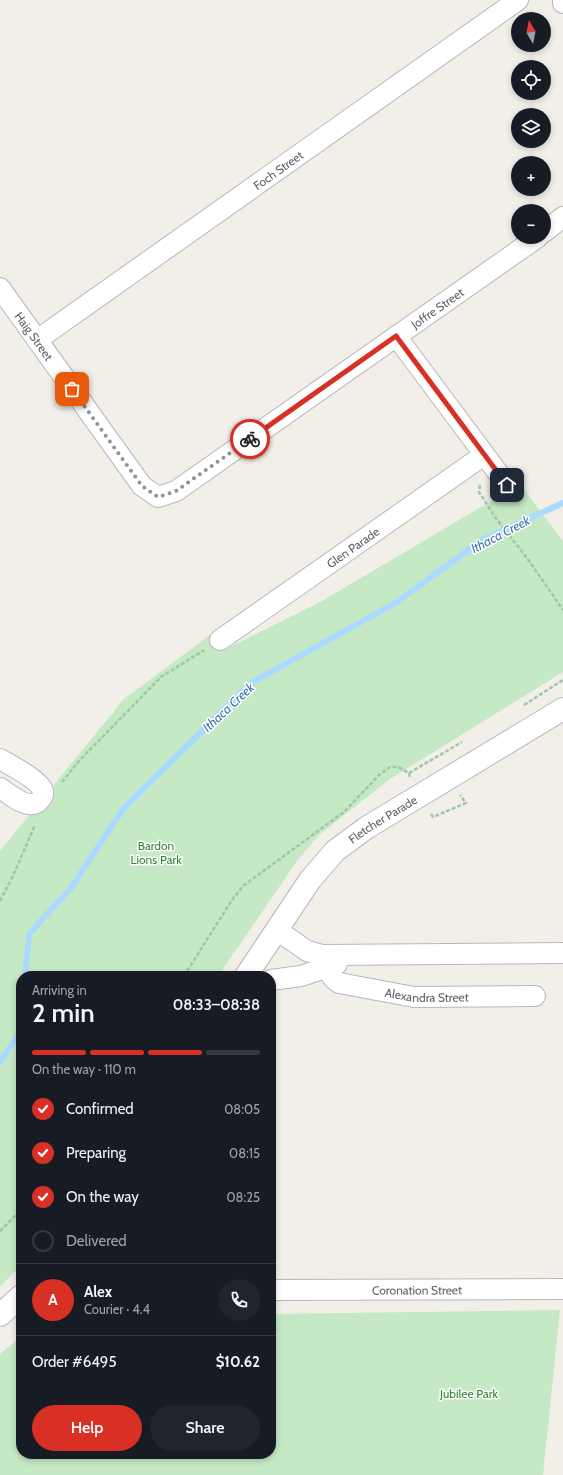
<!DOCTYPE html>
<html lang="en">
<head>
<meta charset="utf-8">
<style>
  body { margin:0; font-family:Cabin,sans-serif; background:#20242c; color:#f1f3f6; height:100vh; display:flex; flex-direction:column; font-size:15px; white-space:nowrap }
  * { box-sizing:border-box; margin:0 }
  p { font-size:13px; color:#9ea1a6 }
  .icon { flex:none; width:22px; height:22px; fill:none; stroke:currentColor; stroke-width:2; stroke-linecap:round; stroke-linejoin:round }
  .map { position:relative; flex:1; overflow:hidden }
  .drawer { position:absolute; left:16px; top:971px; width:260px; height:488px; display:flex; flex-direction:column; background:#171b24; border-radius:16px; box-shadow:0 2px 6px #0003 }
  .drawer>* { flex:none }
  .needle { width:26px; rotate:350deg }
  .fabs { position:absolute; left:511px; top:12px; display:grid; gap:8px }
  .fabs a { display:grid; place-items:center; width:40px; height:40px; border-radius:50%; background:#171b24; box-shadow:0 2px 6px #0003; font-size:20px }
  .pin { position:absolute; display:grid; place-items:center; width:34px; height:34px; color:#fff; margin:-17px; border-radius:8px; box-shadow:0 2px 6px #0006 }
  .courier { position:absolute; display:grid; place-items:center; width:40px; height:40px; margin:-20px; border:3px solid #d93025; border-radius:50%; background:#fff; color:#222; box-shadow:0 1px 5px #0007 }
  .summary em { font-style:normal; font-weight:600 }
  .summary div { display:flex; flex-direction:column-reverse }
  .summary { display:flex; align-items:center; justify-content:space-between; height:68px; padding:0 16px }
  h1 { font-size:26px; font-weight:600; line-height:30px }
  .bar { display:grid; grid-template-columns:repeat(4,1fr); gap:6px 4px; align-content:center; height:48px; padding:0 16px }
  .bar i { height:5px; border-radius:3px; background:#363941 }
  .bar .active { background:#d93025 }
  .bar p { grid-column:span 4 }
  .line { display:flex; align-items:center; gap:10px; padding:0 16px; border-top:1px solid #363941 }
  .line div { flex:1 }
  .round { display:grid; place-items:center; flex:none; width:42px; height:42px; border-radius:21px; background:#20242c }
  ol { padding:0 16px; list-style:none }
  li { display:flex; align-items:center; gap:12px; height:44px }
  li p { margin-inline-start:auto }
  li .icon { padding:4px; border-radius:50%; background:#d93025; color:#fff; stroke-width:4 }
  li:last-child { color:#9ea1a6 }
  li i { width:22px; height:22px; border:2px solid #363941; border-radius:50% }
  .cta { display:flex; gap:8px; margin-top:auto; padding:8px 16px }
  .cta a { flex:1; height:46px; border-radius:24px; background:#d93025; color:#fff; font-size:16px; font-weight:600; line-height:46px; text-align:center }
  .cta a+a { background:#20242c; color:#f1f3f6 }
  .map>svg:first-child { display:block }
  .green { fill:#c5e8c5 }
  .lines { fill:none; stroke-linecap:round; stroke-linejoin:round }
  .stream { stroke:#aadaff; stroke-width:6 }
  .street-casing { stroke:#b5b8bc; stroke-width:22 }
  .secondary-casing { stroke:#b6babf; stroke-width:24 }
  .path { stroke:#9cc7a9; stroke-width:2.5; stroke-dasharray:4 2; stroke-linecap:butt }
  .street { stroke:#fff; stroke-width:20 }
  .secondary { stroke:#fff; stroke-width:22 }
  .done { stroke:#929495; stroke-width:4; stroke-dasharray:0 7.2 }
  .route { stroke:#d93025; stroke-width:5 }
  .labels { text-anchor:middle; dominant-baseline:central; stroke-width:3; stroke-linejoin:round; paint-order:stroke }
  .street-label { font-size:12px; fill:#5f6368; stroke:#fff }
  .park-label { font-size:12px; fill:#348238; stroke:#fff }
  .water-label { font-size:13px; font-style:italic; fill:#4174aa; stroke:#fff }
</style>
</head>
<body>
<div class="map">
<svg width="563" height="1475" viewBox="0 0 563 1475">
  <rect width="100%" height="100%" fill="#f1efe8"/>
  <g class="green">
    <polygon points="520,484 563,541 563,672 390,779 319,835 297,861 218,976 21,976 21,1265 0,1287 0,851 124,699 214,632 228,648 322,601"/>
    <polygon points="560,1310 543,1475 0,1475 0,1354 21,1337 21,1454 271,1454 271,1314"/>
  </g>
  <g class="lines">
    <g class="stream">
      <polyline points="25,976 29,934 71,888 123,809 251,683 397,602 482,540 563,503"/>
      <polyline points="0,1062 19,1034 21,1027"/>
    </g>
    <defs>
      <g id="street">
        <polyline points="563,0 563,3"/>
        <polyline points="544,232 563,217"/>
        <path id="s1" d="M0,288L142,486L158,497L176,491L538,237"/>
        <polyline points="396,336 507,485"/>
        <path id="s2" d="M37,340L518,0"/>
        <path id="s3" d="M220,640L484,455"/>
        <path d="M0,759C10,765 40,780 43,791C44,795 41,799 38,802C26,810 10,794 0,788"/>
        <polyline points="277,930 307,951 322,955 563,953"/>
        <path id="s4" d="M326,968L334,979L339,983L414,997L535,996"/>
        <polyline points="271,980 301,976 337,964"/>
        <path id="s5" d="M271,1290L563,1289"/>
      </g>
      <g id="secondary">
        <path id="s6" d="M246,976L310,880L335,851L366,828L563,709"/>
        <polyline points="0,1315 21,1296"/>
      </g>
    </defs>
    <use href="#street" class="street-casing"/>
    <use href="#secondary" class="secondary-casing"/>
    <g class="path">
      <polyline points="480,485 479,492 495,517 527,558 563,610"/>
      <polyline points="524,705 563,680"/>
      <polyline points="409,773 462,742"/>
      <polyline points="62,782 79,761 161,677 204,650"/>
      <polyline points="431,814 433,817 466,803 460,795"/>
      <polyline points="0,901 13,876 35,825"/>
      <polyline points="184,976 232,900 243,886 344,812 379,775 390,767 398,767 409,773 410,777"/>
      <polyline points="0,1231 21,1210"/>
    </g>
    <use href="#street" class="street"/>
    <use href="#secondary" class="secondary"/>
  </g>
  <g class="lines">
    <polyline class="done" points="72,389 142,486 158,497 176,491 250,439"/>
    <polyline class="route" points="250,439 396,336 507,485"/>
  </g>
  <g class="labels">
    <g class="street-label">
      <text stroke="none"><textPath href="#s2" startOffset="295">Foch Street</textPath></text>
      <text stroke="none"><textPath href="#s1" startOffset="601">Joffre Street</textPath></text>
      <text stroke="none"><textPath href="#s1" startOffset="59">Haig Street</textPath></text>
      <text stroke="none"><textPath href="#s3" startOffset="162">Glen Parade</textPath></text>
      <text stroke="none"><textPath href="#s6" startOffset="211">Fletcher Parade</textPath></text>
      <text stroke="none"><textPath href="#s4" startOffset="109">Alexandra Street</textPath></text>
      <text stroke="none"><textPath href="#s5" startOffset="146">Coronation Street</textPath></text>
    </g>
    <g class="park-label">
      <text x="156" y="845">Bardon<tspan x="156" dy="14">Lions Park</tspan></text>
      <text x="469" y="1393">Jubilee Park</text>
    </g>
    <g class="water-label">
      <text transform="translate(500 534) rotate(-28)">Ithaca Creek</text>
      <text transform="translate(228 707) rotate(-43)">Ithaca Creek</text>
    </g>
  </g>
</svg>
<div class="fabs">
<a><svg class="needle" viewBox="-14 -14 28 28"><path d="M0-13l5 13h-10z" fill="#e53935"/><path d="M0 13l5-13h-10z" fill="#9ea1a6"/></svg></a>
<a><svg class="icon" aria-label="locate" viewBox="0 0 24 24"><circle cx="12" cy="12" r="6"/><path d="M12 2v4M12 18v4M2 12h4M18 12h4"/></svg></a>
<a><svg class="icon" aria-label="layers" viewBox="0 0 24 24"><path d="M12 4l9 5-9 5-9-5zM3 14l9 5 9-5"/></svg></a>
<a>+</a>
<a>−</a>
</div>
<div class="pin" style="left:72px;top:389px;background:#ea580c"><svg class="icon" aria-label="bag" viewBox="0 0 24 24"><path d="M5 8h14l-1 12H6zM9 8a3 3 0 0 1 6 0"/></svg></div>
<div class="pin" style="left:507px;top:485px;background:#1f2937"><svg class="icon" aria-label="home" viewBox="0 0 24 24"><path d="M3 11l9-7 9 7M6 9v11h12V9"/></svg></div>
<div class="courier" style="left:250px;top:439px"><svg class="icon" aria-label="bike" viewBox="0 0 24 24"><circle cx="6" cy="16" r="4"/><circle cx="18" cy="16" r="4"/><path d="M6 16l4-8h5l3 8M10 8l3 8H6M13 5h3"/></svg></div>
<section class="drawer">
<div class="summary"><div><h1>2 min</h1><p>Arriving in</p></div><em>08:33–08:38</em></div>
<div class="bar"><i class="active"></i><i class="active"></i><i class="active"></i><i></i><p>On the way · 110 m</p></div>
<ol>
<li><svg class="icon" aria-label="check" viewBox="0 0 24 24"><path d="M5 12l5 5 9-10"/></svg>Confirmed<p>08:05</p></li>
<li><svg class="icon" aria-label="check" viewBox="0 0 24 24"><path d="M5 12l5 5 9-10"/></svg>Preparing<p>08:15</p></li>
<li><svg class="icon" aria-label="check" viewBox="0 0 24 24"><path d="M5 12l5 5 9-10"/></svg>On the way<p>08:25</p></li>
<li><i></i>Delivered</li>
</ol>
<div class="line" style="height:72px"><b class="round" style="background:#d93025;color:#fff">A</b><div><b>Alex</b><p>Courier · 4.4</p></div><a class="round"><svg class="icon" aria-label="phone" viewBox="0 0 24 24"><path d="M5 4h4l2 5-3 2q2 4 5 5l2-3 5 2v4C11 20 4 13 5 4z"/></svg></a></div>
<div class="line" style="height:52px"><div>Order #6495</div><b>$10.62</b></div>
<div class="cta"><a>Help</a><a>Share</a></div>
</section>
</div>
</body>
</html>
